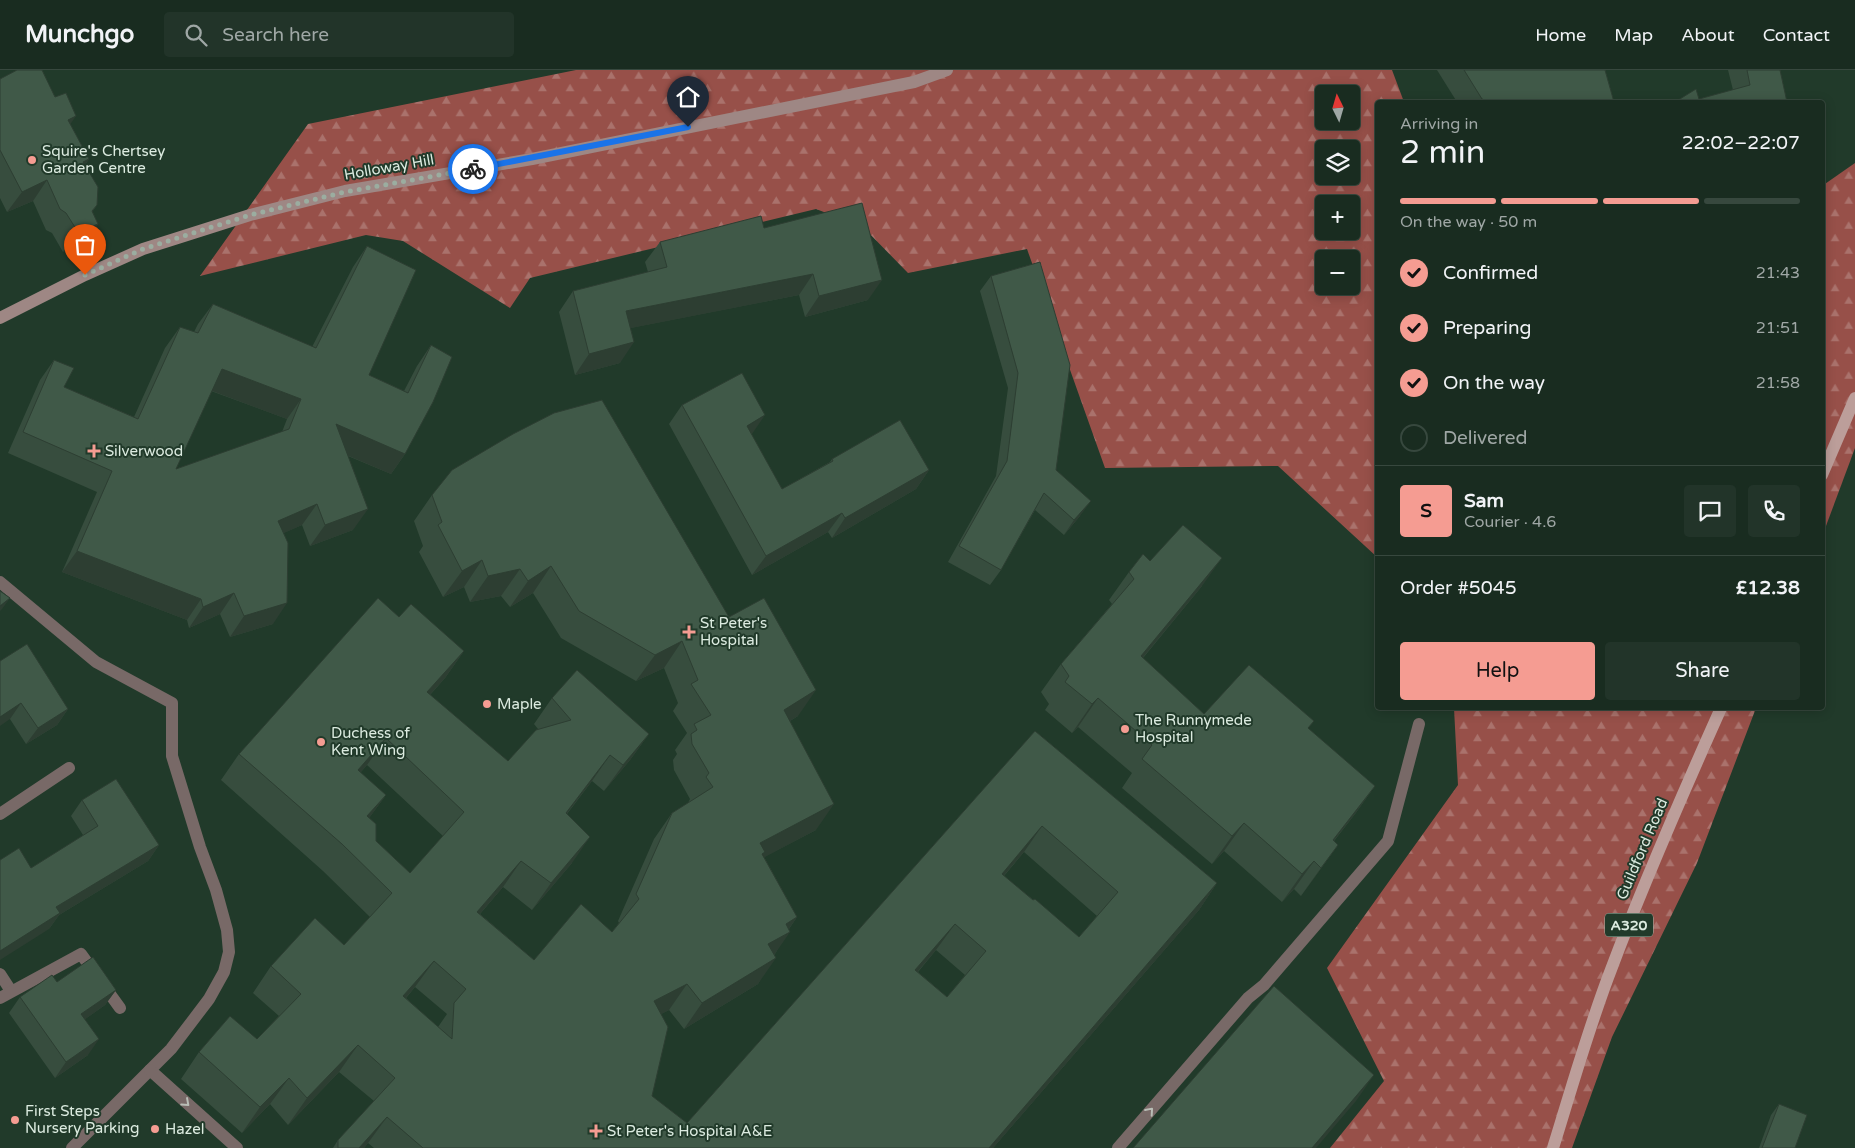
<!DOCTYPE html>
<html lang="en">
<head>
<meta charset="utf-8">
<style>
  body { margin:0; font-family:"Varela Round",sans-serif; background:#223429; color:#f1f3f6; height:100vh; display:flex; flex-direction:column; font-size:19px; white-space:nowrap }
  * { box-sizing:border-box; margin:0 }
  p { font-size:16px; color:#9fa7a5 }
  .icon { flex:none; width:28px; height:28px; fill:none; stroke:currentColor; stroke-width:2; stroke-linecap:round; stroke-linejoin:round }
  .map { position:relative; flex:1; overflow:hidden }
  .panel { position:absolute; left:1375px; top:30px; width:450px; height:610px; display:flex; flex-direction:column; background:#192c20; border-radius:5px; box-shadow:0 2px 12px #0003,0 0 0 1px #37483e }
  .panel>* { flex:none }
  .needle { width:32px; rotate:355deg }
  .controls { position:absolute; left:1315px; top:15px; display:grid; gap:10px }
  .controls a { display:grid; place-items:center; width:45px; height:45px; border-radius:5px; background:#192c20; box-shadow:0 2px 12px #0003,0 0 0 1px #37483e; font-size:25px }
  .pin { position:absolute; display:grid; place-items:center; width:42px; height:42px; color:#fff; margin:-51px -21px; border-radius:50% 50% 50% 0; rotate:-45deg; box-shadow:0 0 5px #0007 }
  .pin .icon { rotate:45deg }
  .courier { position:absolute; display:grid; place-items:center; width:50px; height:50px; margin:-25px; border:4px solid #1a73e8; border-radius:50%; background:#fff; color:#222; box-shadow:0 1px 6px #0007 }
  .summary em { font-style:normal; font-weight:600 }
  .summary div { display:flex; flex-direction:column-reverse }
  .summary { display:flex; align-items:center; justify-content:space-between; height:85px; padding:0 25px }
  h1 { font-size:32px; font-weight:600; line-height:38px }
  .bar { display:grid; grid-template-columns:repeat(4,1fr); gap:8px 5px; align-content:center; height:60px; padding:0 25px }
  .bar i { height:6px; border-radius:4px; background:#37483e }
  .bar .on { background:#f59c92 }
  .bar p { grid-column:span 4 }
  .line { display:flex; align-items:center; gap:12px; padding:0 25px; border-top:1px solid #37483e }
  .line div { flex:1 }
  .round { display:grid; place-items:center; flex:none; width:52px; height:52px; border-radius:5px; background:#223429 }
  ol { padding:0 25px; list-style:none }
  li { display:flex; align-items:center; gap:15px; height:55px }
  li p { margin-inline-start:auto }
  li .icon { padding:5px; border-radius:50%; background:#f59c92; color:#111; stroke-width:4 }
  li:last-child { color:#9fa7a5 }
  li i { width:28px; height:28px; border:2px solid #37483e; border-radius:50% }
  .button { display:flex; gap:10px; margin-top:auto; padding:10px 25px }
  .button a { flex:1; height:58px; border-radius:5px; background:#f59c92; color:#111; font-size:20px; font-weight:600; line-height:58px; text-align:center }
  .button a+a { background:#223429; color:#f1f3f6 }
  header { display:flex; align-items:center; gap:30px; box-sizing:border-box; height:70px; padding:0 25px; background:#192c20; border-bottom:1px solid #37483e }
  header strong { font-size:24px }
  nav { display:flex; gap:28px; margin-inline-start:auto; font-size:18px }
  .search { width:350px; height:45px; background:#223429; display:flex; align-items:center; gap:12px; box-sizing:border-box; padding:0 18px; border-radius:5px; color:#9fa7a5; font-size:19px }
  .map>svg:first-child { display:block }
  .forest { fill:url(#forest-firs); fill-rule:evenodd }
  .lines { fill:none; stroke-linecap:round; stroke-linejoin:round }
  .street { stroke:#786967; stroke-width:12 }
  .secondary { stroke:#9e8784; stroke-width:12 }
  .primary { stroke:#bc9e9a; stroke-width:12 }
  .wall { fill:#374d3e; fill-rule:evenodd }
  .shaded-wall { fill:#2d3e32 }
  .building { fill:#405948; stroke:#2d3e32; fill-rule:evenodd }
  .oneway { stroke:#b9beb6 }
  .done { stroke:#9bada0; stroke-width:5; stroke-dasharray:0 9 }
  .route { stroke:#1a73e8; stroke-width:6 }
  .poi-dot { fill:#f59c92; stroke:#213a2a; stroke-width:2 }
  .labels { text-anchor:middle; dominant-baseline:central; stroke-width:4; stroke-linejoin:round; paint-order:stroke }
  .shield { fill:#213a2a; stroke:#a4b6a9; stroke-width:1 }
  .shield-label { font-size:14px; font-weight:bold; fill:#dcebe0 }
  .poi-label { font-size:15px; fill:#dcebe0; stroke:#213a2a; text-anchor:start }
  .street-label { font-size:15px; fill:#dcebe0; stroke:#213a2a }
</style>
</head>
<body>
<header>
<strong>Munchgo</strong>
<div class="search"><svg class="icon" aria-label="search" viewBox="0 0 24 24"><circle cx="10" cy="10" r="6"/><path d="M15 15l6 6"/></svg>Search here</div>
<nav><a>Home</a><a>Map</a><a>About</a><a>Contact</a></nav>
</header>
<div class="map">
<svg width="1855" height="1078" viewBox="0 0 1855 1078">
  <defs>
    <pattern id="forest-firs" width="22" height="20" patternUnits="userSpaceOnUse" patternTransform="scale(1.25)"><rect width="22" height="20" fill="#975049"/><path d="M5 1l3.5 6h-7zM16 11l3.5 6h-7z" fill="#aa726c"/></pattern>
  </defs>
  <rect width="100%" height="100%" fill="#213a2a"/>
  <g class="forest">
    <path d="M576,0H1392L1404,32H1378L1377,487L1278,396L1105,398L1027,179L908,203L863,157L816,139L530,208L510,238L403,171L366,165L200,206L308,54ZM1324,24H1351V51H1324ZM1324,79H1351V106H1324ZM1324,134H1351V161H1324ZM1324,189H1351V216H1324Z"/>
    <polygon points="1855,93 1855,378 1823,464 1822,116"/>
    <polygon points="1454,638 1756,638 1697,793 1612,967 1572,1078 1330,1078 1384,1011 1327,898 1458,715"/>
  </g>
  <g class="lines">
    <g class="street">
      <polyline points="0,512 96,592 172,633 172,686 200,777 216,820 227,860 229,882 224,902 209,929 171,979 72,1078"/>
      <polyline points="0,744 69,698"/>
      <polyline points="0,904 11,921"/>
      <polyline points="0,928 81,884 120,938"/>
      <polyline points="150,1000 237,1078"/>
      <polyline points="1118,1078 1248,928 1264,915 1388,771 1419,654"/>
    </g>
    <polyline class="secondary" points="0,248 85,205 143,179 250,145 345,121 532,89 914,12 947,0"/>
    <g class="primary">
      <polyline points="1822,405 1855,328"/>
      <path d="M1553,1078C1572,1017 1589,956 1612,897C1645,809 1683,723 1721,638"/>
    </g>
  </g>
  <g class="wall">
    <polygon points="1437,0 1605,0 1614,32 1457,32"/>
    <polygon points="1728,0 1780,0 1787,32 1699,29 1733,20"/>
    <polygon points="0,9 55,27 89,89 85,95 97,135 92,142 98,154 83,174 63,182 52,163 46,160 33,131 7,142 0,128"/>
    <polygon points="764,158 868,230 805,247 799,225 630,258 620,293 575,305 559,242 573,221 648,202 645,192 660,172"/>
    <path d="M367,176L369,305L404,321L417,296L431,275L405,384L391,404L348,386L353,460L310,476L302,455L283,463L273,554L230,567L220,544L189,558L187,550L62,502L97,422L8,383L40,310L54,290L64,317L134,347L165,278L180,257L194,262L198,254L213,234L312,277L353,197ZM211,321L287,349L282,362L176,399Z"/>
    <polygon points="991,206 1056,400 1080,446 1064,465 1035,440 1001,500 990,515 948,492 996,406 1008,318 980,221"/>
    <polygon points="682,335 751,364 782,419 830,392 832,389 929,400 916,419 832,468 828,462 752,505 669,354"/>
    <path d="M432,425L729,547L798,646L790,651L816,760L764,787L797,847L789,859L758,914L684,959L669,940L661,944L652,1026L687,1053L1035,661L1217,813L1199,840L993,1078H374L368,1073L364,1078H333L338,1070L374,1031L339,1002L288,1055L270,1034L242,1063L181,1009L199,982L257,969L279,946L253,923L271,896L344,875L370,847L323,801L221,710L239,684L399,547L464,581L445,608L430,625L508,691L538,659L534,654L552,628L649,664L630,690L604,721L592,711L567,744L572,793L532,840L503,817L480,844L534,890L612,862L619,853L618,851L654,769L672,743L688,733L690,729L674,700L673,690L677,684L675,680L687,663L673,641L678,633L664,598L636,611L561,568L533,523L510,537L501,526L470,532L464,517L443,527L419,482L423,476L414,451ZM367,695L443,766L410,803L376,771L369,748L386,725L360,703ZM1024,782L1097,846L1079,867L1004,806ZM936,880L965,905L947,927L918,902ZM415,917L447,944L438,957L406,928Z"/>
    <polygon points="1150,491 1202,516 1143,588 1204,644 1308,659 1375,716 1355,744 1334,771 1338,775 1301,826 1294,819 1282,832 1224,781 1212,794 1122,718 1132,703 1078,657 1072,663 1045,640 1049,634 1041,622 1061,594 1112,534 1109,530 1129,502"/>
    <polygon points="0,591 68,639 57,655 26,674 10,649"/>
    <polygon points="82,730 159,775 148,791 59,845 49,859 83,765 71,746"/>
    <polygon points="57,912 116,920 105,935 85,949 88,985 55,1008 9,943 20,927"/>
    <polygon points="1779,1034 1795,1078 1759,1078 1771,1045"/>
  </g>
  <g class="shaded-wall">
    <polygon points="76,46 62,66 68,50"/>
    <polygon points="89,89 74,110 83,92"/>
    <polygon points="47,110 33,131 7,142 22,122"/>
    <polygon points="98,154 83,174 63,182 78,162"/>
    <polygon points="813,204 799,225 611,262 626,241"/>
    <polygon points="882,210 868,230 805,247 819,226"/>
    <polygon points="634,272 620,293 575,305 589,284"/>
    <polygon points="222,299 301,329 287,349 207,319"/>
    <polygon points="765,345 752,364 733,375 747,356"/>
    <polygon points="336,354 405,384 391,404 321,374"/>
    <polygon points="929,400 916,419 832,468 845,448"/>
    <polygon points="1091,431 1080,446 1064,465 1074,450"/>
    <polygon points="317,434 302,455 264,472 278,451"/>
    <polygon points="368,439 353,460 310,476 325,455"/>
    <polygon points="842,443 828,462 752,505 766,486"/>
    <polygon points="77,481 201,529 187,550 62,502"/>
    <polygon points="1222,488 1202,516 1121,614 1141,586"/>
    <polygon points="482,490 464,517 443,527 462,501"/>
    <polygon points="551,496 533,523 510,537 528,511"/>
    <polygon points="520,499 501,526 470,532 488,506"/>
    <polygon points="234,523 220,544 189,558 203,537"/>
    <polygon points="10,528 2,539 0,541 0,536"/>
    <polygon points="287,533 273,554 230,567 244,546"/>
    <polygon points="682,571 664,598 636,611 655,585"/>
    <polygon points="464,581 445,608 409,648 427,622"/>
    <polygon points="816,620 798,646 765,666 784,640"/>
    <polygon points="1098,628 1078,657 1072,663 1092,634"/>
    <polygon points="21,633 10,649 0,656 0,647"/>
    <polygon points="68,639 57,655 26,674 38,658"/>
    <polygon points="649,664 630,690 604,721 623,695"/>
    <polygon points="386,668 367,695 339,727 358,700"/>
    <polygon points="610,685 592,711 547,769 566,743"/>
    <polygon points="1375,716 1355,744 1316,793 1333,770"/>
    <polygon points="386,725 367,751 367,746"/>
    <polygon points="834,734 816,760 759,790 760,773"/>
    <polygon points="1244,753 1224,781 1212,794 1232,766"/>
    <polygon points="1042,756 1024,782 983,830 1002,804"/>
    <polygon points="590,767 572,793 532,840 551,813"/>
    <polygon points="159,775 148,791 59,845 49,859 0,890 0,881 56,837"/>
    <polygon points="1338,775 1318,803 1301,826 1321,798"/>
    <polygon points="521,791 503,817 459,868 477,842"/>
    <polygon points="1314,791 1294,819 1282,832 1302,804"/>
    <polygon points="1217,813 1199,840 993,1078 989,1078"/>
    <polygon points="797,847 784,866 790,862 772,888 768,874 786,854"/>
    <polygon points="955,854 936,880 897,926 915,900"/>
    <polygon points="776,888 758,914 684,959 702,933"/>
    <polygon points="434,891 415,917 385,952 403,926"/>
    <polygon points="687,914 669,940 635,958 654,931"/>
    <polygon points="116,920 105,935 70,960 81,944"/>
    <polygon points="99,969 88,985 55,1008 66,992"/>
    <polygon points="358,975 339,1002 288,1055 307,1028"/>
    <polygon points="1374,1005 1356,1031 1316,1078 1312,1078"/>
    <polygon points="289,1008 270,1034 242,1063 260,1037"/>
    <polygon points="387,1047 368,1073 364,1078 359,1078"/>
  </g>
  <g class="building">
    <polygon points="17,0 42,0 55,27 66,23 76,46 68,50 89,89 83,92 98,117 97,135 92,141 98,154 78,162 66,143 60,139 47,110 22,122 0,80 0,9"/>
    <polygon points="1464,0 1605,0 1614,32 1489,32 1482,29"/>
    <polygon points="1747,0 1780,0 1787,32 1675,32 1696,19 1699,29 1750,15"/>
    <polygon points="862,133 882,210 819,226 813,204 626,241 634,272 589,284 573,221 667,197 660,172 761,146 764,158"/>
    <path d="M367,176L416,200L369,305L408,323L431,275L452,287L433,332L405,384L336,354L368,439L325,455L317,434L278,451L288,473L287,533L244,546L234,523L203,537L201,529L77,481L112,401L23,362L54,290L74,298L64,317L138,349L180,257L198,263L213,234L316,278ZM222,299L301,329L289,359L176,399Z"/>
    <polygon points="1040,192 1070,295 1056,400 1091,431 1074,450 1044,423 1001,500 959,476 1007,391 1018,303 991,206"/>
    <polygon points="742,303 765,345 747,356 782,419 833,391 832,389 900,350 929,400 845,448 842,443 766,486 682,335"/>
    <path d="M602,330L729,547L764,528L816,620L784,640L834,734L760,773L765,782L762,784L797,847L786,854L790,862L768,874L776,888L702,933L687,914L654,931L668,957L652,1026L687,1053L1035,661L1217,813L989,1078H423L387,1047L359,1078H338V1070L395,1008L358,975L307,1028L289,1008L260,1037L199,982L230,946L257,969L301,924L271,896L315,848L344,875L392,823L342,774L239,684L378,528L399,547L411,534L464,581L427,622L508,691L536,660L571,650L552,628L577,600L649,664L623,695L610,685L566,743L590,767L551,813L521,791L477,842L534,890L581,834L612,862L639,829L636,824L672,743L713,717L706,707L709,703L692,674L691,664L697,660L694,654L711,645L691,614L698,610L682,571L655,585L579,541L551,496L528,511L520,499L488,506L482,490L462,501L438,455L442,452L432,425L452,400L513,364L554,343ZM386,668L464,742L410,803L376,771V754L367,746L386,725L358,700ZM1042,756L1118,822L1079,867L1035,829L1033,830L1002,804ZM955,854L986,881L947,927L915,900ZM434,891L466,919L454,933L452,969L403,926Z"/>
    <polygon points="1183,455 1222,488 1141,586 1204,644 1249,595 1314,651 1308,658 1375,716 1333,770 1338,775 1321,798 1314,791 1302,804 1244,753 1232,766 1142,689 1152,675 1098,628 1092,634 1065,612 1069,606 1061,594 1134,509 1129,502 1143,484 1150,491"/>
    <polygon points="0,521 10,528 0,536"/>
    <polygon points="27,574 68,639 38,658 21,633 0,647 0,591"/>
    <polygon points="116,709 159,775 56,837 60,843 0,881 0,790 19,778 31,798 98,756 82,730"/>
    <polygon points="93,887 116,920 81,944 99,969 66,992 20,927 52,905 57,912"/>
    <polygon points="1274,916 1374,1005 1312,1078 1133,1078"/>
    <polygon points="1779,1034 1807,1045 1795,1078 1762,1078"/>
  </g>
  <defs><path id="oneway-chevron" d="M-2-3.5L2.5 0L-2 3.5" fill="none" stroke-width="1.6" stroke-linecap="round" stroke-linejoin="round" transform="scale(1.25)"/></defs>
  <g class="oneway">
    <use href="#oneway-chevron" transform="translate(186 1033) rotate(42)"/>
    <use href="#oneway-chevron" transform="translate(1150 1041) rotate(-49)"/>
  </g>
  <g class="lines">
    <polyline class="done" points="85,205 143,179 250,145 345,122 473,99"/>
    <polyline class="route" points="473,99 688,57"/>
  </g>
  <g class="poi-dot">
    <circle cx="32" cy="90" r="5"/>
    <path d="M91.5 373.5h5v5h5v5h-5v5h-5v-5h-5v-5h5z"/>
    <path d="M686.5 554.5h5v5h5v5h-5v5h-5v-5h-5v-5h5z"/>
    <circle cx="487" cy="634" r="5"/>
    <circle cx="1125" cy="659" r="5"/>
    <circle cx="321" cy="672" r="5"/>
    <circle cx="15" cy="1050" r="5"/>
    <circle cx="155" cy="1059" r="5"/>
    <path d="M593.5 1053.5h5v5h5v5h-5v5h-5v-5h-5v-5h5z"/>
  </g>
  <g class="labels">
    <rect class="shield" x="1605" y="843.5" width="48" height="23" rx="4"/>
    <g class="shield-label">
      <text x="1629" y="855">A320</text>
    </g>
    <g class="poi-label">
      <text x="42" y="81">Squire's Chertsey<tspan x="42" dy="17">Garden Centre</tspan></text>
      <text x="105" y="381">Silverwood</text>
      <text x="700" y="553">St Peter's<tspan x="700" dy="17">Hospital</tspan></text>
      <text x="497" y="634">Maple</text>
      <text x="1135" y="650">The Runnymede<tspan x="1135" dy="17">Hospital</tspan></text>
      <text x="331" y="663">Duchess of<tspan x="331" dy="17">Kent Wing</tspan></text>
      <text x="25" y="1041">First Steps<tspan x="25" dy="17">Nursery Parking</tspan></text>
      <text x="165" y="1059">Hazel</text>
      <text x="607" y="1061">St Peter's Hospital A&amp;E</text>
    </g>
    <g class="street-label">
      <text transform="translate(389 97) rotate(-10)">Holloway Hill</text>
      <text transform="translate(1642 779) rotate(-67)">Guildford Road</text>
    </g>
  </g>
</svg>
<div class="controls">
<a><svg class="needle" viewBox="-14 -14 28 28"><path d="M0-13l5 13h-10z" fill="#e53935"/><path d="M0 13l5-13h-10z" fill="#9fa7a5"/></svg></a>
<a><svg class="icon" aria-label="layers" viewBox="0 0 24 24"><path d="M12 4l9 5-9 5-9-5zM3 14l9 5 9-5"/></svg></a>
<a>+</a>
<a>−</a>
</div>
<div class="pin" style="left:85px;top:205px;background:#ea580c"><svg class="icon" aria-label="bag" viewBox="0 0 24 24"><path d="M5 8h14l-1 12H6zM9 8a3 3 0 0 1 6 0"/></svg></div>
<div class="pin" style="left:688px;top:57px;background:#1f2937"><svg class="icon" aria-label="home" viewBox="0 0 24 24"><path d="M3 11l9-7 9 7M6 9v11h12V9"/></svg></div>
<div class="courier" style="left:473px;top:99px"><svg class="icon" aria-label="bike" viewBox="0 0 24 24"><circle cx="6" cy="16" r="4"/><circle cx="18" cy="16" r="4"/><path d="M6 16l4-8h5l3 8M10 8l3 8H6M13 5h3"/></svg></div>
<section class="panel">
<div class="summary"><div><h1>2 min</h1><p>Arriving in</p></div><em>22:02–22:07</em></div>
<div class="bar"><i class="on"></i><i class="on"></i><i class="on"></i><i></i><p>On the way · 50 m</p></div>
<ol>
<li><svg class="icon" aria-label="check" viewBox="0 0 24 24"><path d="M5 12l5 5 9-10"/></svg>Confirmed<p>21:43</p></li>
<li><svg class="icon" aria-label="check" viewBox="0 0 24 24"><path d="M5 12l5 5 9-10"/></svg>Preparing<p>21:51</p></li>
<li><svg class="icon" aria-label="check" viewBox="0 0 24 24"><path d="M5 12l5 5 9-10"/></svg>On the way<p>21:58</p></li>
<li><i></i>Delivered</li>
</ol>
<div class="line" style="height:90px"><b class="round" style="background:#f59c92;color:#111">S</b><div><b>Sam</b><p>Courier · 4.6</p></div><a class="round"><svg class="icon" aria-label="chat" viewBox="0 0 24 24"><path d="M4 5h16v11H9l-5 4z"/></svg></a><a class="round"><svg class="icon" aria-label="phone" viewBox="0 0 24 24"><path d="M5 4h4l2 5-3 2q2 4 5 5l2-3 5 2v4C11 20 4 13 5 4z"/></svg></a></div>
<div class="line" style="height:65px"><div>Order #5045</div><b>£12.38</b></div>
<div class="button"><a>Help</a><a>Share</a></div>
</section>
</div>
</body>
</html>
